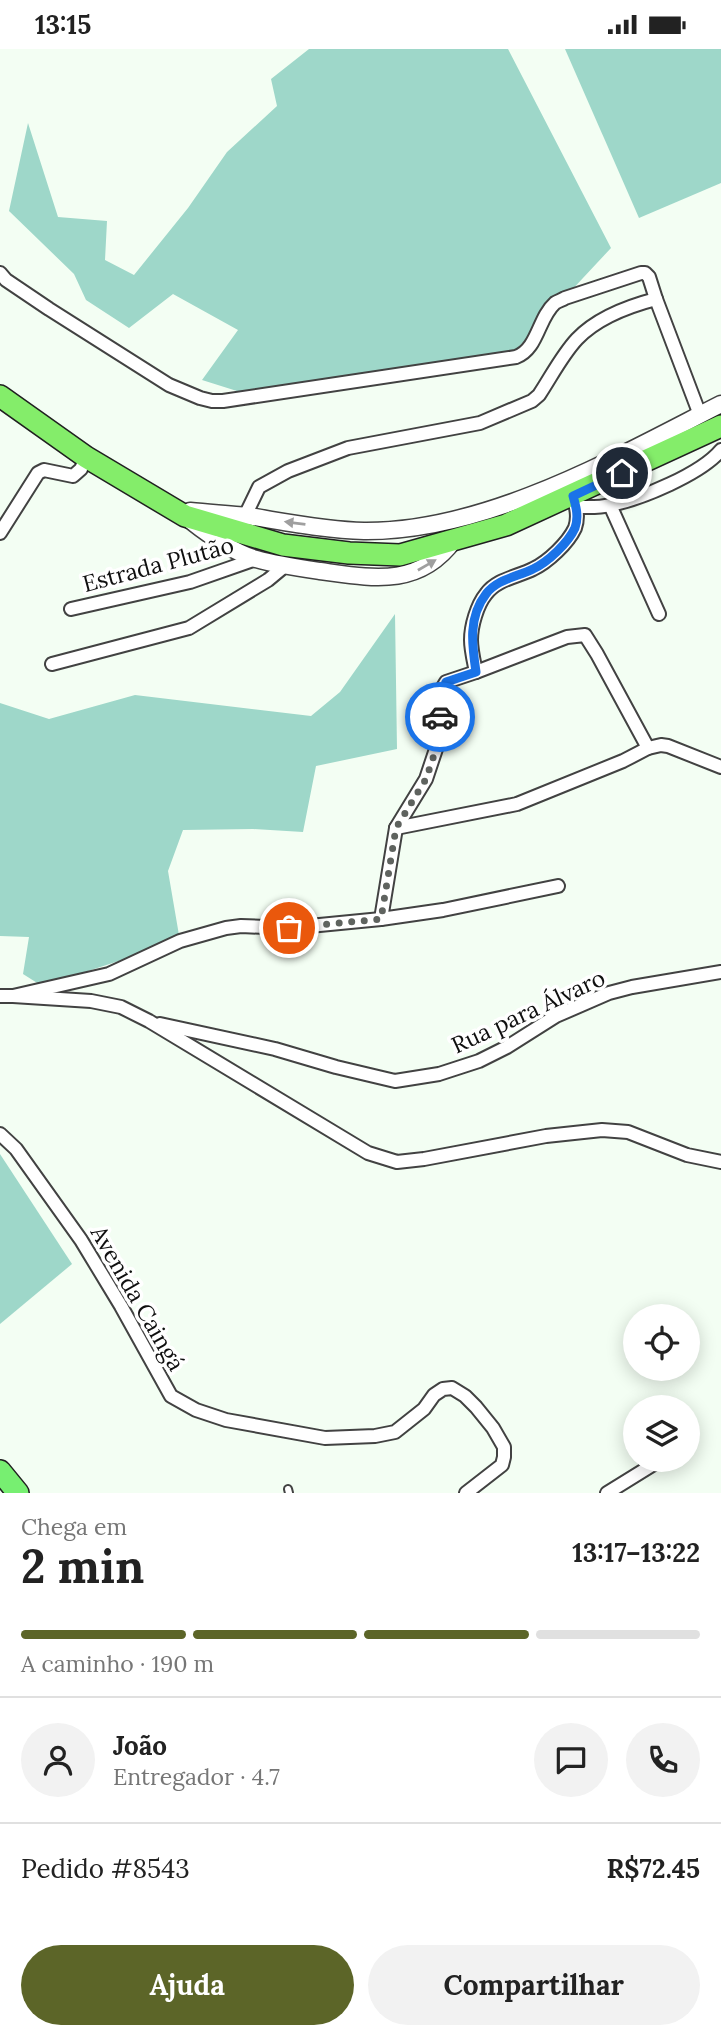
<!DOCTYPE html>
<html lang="pt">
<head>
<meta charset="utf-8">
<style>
  body { margin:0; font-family:Lora,serif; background:#f2f2f2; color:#222; height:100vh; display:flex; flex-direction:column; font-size:26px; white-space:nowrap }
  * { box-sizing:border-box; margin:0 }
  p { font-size:23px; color:#767676 }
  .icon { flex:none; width:38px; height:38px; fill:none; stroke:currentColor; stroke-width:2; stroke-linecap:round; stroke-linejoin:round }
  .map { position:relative; height:1444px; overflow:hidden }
  .sheet { display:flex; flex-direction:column; background:#fff; flex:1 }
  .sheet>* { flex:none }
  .tools { position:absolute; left:623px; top:1255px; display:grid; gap:14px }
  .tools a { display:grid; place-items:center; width:77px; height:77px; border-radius:50%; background:#fff; box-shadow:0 4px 18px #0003; font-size:35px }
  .pin { position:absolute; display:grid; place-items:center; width:60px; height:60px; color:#fff; margin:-30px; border:4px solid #fff; border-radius:50%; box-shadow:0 2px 7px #0007 }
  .courier { position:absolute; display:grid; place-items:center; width:70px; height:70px; margin:-35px; border:5px solid #1a73e8; border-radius:50%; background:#fff; color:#222; box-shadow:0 2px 9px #0007 }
  .overview em { font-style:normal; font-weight:800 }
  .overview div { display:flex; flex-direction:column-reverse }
  .overview { display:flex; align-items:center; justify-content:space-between; height:119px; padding:0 21px }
  h1 { font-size:46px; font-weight:800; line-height:52px }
  .bar { display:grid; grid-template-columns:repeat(4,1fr); gap:10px 7px; align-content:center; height:84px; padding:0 21px }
  .bar i { height:9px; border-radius:5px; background:#e0e0e0 }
  .bar .current { background:#5c6528 }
  .bar p { grid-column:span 4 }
  .line { display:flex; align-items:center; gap:18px; padding:0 21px; border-top:2px solid #e0e0e0 }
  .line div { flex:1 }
  .round { display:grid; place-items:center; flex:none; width:74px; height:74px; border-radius:37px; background:#f2f2f2 }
  .primary-button { display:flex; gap:14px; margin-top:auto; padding:14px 21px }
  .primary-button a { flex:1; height:80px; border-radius:42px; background:#5c6528; color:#fff; font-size:28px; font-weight:800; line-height:80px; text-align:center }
  .primary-button a+a { background:#f2f2f2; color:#222 }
  .status { display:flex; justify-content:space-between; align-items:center; height:49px; padding:0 35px; background:#fff; direction:ltr }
  .status svg { height:19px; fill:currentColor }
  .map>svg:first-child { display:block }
  .forest { fill:#9ed7c9 }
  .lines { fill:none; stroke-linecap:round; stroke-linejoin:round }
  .service-casing { stroke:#424242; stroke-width:10 }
  .minor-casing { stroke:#424242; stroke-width:16 }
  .tertiary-casing { stroke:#424242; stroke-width:19 }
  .primary-casing { stroke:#202020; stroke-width:24 }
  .trunk-casing { stroke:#202020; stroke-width:24 }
  .service { stroke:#fff; stroke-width:6 }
  .minor { stroke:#fff; stroke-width:12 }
  .tertiary { stroke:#fff; stroke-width:16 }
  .primary { stroke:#77ef71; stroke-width:21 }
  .trunk { stroke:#84ed6a; stroke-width:21 }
  .oneway { fill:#9f9f9f }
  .done { stroke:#5f635f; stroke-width:7; stroke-dasharray:0 12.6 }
  .route { stroke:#1a73e8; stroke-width:9 }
  .labels { text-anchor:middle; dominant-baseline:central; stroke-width:7; stroke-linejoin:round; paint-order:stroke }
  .street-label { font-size:23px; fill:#0f0f0f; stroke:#fff }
</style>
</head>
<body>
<div class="status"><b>13:15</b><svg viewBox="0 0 49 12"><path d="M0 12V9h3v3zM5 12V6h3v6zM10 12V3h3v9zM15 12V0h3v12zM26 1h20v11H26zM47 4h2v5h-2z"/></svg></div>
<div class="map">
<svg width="721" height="1444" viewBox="0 0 721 1444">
  <rect width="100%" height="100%" fill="#f3fef3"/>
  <g class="forest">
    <polygon points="309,0 508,0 611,199 513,304 256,348 202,331 238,281 173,245 129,279 86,251 74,225 9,162 28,74 58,168 107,172 105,211 134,226 188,159 227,103 277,57 271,30"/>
    <polygon points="565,0 721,0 721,134 639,169"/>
    <polygon points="395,565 397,700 316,717 303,783 253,780 183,781 168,822 180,892 42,937 23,925 29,888 0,887 0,654 49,670 135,646 311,667 340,643"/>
    <polygon points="0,1105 72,1215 0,1275"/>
  </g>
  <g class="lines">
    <defs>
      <polyline id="service" points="288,1440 289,1444"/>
      <g id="minor">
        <path d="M0,224L6,231L49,260L169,336L200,349L212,352H223L516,308C538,300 538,269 555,254C558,252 562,251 565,249L641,224H645L649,228L656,250"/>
        <polyline points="610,456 659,565"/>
        <path d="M577,458C587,458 599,459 610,456C641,450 701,425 721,401"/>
        <path d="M245,467L259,438L288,422L348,399L480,374L532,352L539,346C551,328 562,306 577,290C597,269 629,257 656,250L700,366"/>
        <polyline points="0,484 38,424 44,421 73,427 81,420 86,408"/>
        <polyline points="71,560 190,533 256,510"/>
        <polyline points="52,615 189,579 268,531 286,516"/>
        <polyline points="476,623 567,588 585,586 597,605 648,699 661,696 668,697 721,718"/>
        <polyline points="396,779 517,755 623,712 648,699"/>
        <path d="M558,837L443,861L381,870L396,779L426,730L436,700L443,638L446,633L476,623C474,613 471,601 471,591C471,577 477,556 486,545C497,530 517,528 533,520C548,513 568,494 575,479C579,468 576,457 573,447"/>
        <polyline points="0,947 13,947 109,925 180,892 226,879 241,877 289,879 381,870"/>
        <polyline points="13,947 91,952 121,958 149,972 368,1104 397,1113 424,1110 546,1087 602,1081 628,1083 687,1106 721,1113"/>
        <polyline points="160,975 275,1000 336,1018 395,1032 439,1025 479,1012 507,998 556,967 609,944 632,938 721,923"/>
        <polyline points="0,1085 16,1100 81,1191 121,1257 171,1347 196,1361 226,1371 325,1389 375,1387 395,1383 424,1360 434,1346 443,1340 452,1339 465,1347 476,1358 493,1379 504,1398 504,1408 502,1416 466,1444"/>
        <polyline points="688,1395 688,1394"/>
        <polyline points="607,1444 662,1410"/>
      </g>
      <g id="tertiary">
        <path d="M190,462C210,464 229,465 248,467C286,473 326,481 364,482C486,483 615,409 721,355"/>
        <path d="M191,472C210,487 233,503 256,510C277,516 299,519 320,522C372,529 419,539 454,491"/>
      </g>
      <polyline id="primary" points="0,1422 18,1444"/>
      <polyline id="trunk" points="0,347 86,408 185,467 283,496 349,504 400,506 506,476 721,377"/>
    </defs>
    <use href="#service" class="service-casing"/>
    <use href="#minor" class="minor-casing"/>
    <use href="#tertiary" class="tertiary-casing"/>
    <use href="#primary" class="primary-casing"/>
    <use href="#trunk" class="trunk-casing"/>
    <use href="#service" class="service"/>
    <use href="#minor" class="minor"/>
    <use href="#tertiary" class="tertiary"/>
    <use href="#primary" class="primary"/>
    <use href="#trunk" class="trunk"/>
  </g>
  <defs><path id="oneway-solid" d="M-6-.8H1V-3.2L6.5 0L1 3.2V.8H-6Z" transform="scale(1.75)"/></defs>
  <g class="oneway">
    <use href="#oneway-solid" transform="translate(295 474) rotate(-173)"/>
    <use href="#oneway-solid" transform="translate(427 516) rotate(-30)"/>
  </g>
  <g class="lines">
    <polyline class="done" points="289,879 381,870 396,779 426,730 436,700 440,668"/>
    <path class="route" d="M440,668L441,645L446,633L476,623C472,596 468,568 486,545C497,530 517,528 533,520C548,513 568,494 575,479C579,468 576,457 573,447L622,424"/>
  </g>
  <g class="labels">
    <g class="street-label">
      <text transform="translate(158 515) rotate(-15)">Estrada Plutão</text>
      <text transform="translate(528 962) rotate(-25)">Rua para Álvaro</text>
      <text transform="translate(138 1249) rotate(60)">Avenida Caingá</text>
    </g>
  </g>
</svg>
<div class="tools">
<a><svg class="icon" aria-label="locate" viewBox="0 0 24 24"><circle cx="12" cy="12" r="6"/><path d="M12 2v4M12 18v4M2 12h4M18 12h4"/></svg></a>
<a><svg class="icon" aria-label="layers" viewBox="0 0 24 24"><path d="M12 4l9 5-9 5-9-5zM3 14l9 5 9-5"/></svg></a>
</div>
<div class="pin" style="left:289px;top:879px;background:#ea580c"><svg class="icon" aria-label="bag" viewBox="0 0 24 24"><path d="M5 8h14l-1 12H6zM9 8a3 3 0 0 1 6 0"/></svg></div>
<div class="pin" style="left:622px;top:424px;background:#1f2937"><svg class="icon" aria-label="home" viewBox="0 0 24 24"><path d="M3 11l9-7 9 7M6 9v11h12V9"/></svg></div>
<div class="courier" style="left:440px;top:668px"><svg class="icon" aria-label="car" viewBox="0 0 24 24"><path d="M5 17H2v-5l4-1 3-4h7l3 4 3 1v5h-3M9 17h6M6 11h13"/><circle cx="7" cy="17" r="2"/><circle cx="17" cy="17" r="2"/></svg></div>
</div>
<section class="sheet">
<div class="overview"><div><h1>2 min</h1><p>Chega em</p></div><em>13:17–13:22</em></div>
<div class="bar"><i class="current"></i><i class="current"></i><i class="current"></i><i></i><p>A caminho · 190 m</p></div>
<div class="line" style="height:126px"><a class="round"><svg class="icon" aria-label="person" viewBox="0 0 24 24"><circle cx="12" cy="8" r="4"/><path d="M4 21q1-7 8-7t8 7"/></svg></a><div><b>João</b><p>Entregador · 4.7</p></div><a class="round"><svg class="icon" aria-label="chat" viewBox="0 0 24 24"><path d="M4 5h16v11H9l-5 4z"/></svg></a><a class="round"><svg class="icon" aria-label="phone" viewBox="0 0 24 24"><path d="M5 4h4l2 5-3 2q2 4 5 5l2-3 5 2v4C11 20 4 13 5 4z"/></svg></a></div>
<div class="line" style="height:91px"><div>Pedido #8543</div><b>R$72.45</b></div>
<div class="primary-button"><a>Ajuda</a><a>Compartilhar</a></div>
</section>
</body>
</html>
